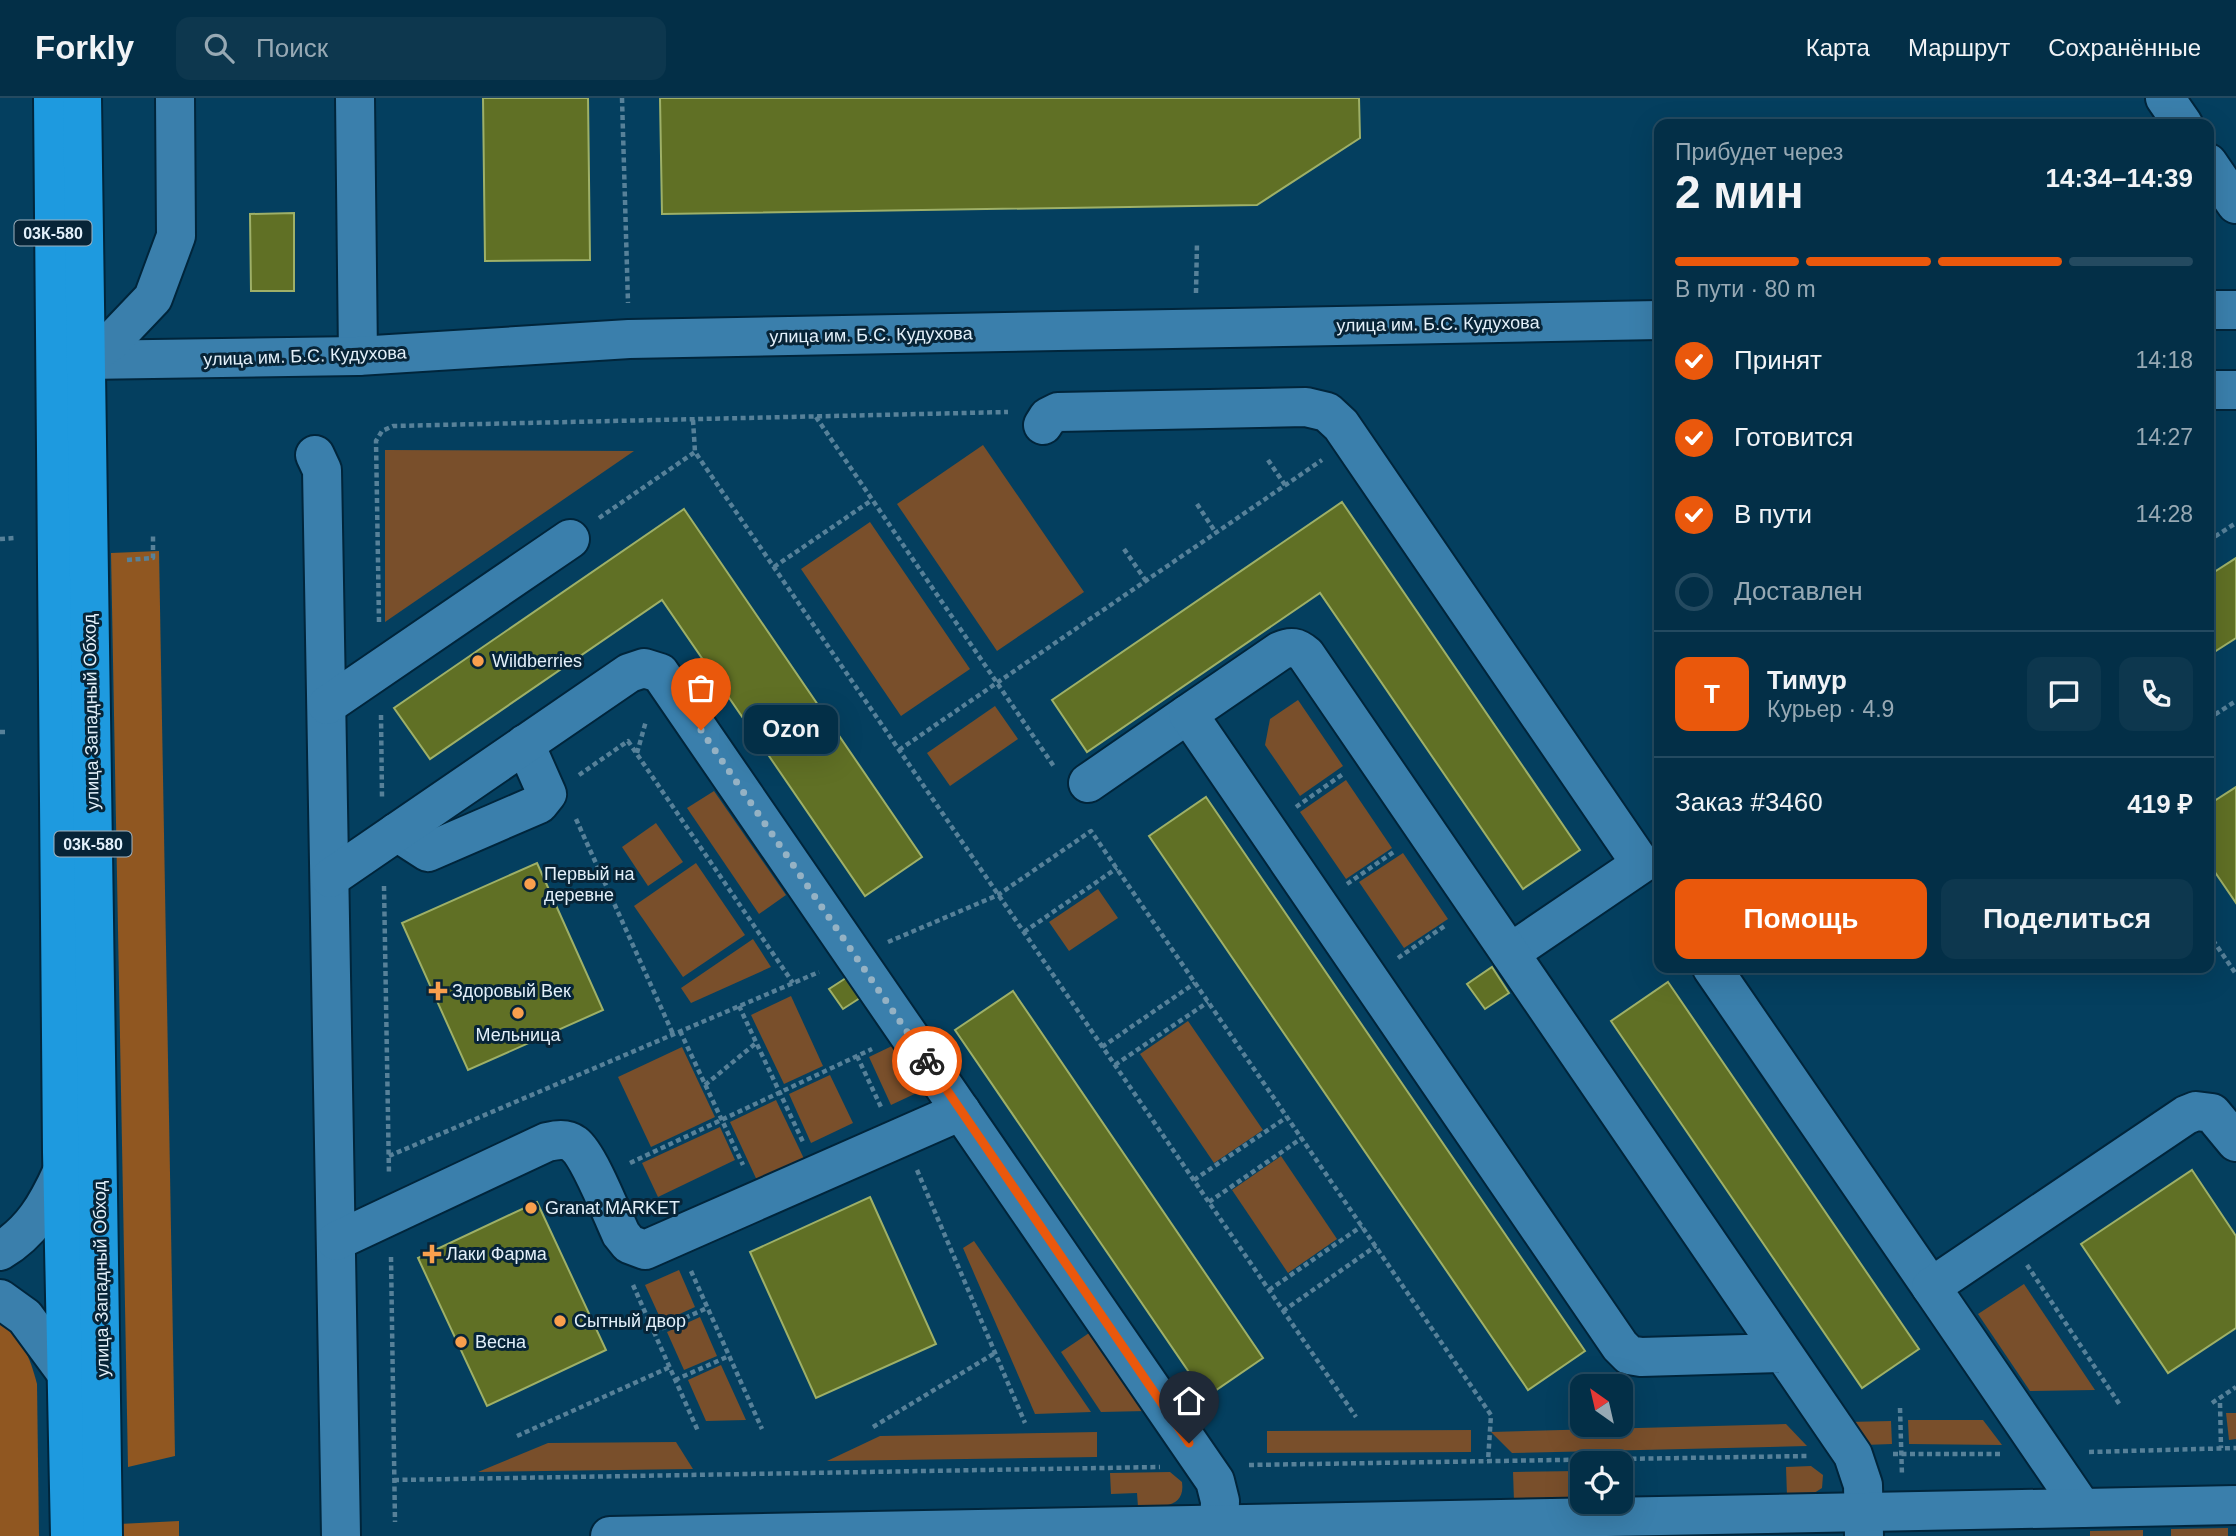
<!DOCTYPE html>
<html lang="ru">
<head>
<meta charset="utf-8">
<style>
  body { margin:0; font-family:Arial,sans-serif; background:#0d374e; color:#f1f3f6; height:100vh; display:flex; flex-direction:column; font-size:26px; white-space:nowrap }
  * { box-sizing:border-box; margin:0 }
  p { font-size:23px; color:#97a9b4 }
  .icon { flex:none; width:38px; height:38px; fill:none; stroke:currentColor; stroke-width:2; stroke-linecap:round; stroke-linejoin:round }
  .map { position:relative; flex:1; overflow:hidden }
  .side { position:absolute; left:1654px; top:21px; width:560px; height:854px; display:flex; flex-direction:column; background:#032f47; border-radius:14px; box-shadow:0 7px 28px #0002,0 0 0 2px #244a60 }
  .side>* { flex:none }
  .needle { width:46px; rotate:326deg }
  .controls { position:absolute; left:1570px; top:1276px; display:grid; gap:14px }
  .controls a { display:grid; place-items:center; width:63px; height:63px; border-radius:14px; background:#032f47; box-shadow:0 7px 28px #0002,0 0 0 2px #244a60; font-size:35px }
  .pin { position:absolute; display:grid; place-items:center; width:60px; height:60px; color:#fff; margin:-72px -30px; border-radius:50% 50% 50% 0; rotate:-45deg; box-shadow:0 0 7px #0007 }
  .pin .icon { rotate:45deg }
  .courier { position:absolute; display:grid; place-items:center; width:70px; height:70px; margin:-35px; border:5px solid #ea580c; border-radius:50%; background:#fff; color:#222; box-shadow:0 2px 9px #0007 }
  .bubble { position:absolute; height:49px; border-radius:14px; background:#032f47; box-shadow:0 7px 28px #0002,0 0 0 2px #244a60; font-size:23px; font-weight:700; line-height:49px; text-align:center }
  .headline em { font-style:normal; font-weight:700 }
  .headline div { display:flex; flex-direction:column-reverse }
  .headline { display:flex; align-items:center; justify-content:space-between; height:119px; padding:0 21px }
  h1 { font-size:46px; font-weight:700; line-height:52px }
  .bar { display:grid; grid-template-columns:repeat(4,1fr); gap:10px 7px; align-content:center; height:84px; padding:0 21px }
  .bar i { height:9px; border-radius:5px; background:#244a60 }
  .bar .on { background:#ea580c }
  .bar p { grid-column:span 4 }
  .line { display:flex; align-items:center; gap:18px; padding:0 21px; border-top:2px solid #244a60 }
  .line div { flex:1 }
  .round { display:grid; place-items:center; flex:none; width:74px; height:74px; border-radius:14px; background:#0d374e }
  ol { padding:0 21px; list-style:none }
  li { display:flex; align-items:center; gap:21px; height:77px }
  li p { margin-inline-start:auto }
  li .icon { padding:7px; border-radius:50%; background:#ea580c; color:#fff; stroke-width:4 }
  li:last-child { color:#97a9b4 }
  li i { width:38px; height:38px; border:4px solid #244a60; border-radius:50% }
  .action { display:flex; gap:14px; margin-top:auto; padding:14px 21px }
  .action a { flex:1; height:80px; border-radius:14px; background:#ea580c; color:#fff; font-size:28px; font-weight:700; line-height:80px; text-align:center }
  .action a+a { background:#0d374e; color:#f1f3f6 }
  header { display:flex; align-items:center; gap:42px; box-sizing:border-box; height:98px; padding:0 35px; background:#032f47; border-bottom:2px solid #244a60 }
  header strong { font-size:33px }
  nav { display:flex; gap:38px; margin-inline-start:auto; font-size:24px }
  .search { width:490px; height:63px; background:#0d374e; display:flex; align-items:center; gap:18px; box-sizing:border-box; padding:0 24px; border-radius:14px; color:#97a9b4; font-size:26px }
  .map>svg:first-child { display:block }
  .green { fill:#794f2b }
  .forest { fill:#905721 }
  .building { fill:#607025; stroke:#9eb068; stroke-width:2 }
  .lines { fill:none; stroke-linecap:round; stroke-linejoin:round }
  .minor-casing { stroke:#00253b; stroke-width:42 }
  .highway-casing { stroke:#00253b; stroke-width:42 }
  .path { stroke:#578199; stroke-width:4.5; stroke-dasharray:5 3.5; stroke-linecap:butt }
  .minor { stroke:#3a7fac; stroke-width:38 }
  .highway { stroke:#1e9adf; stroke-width:38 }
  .done { stroke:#95b2c4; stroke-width:7; stroke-dasharray:0 12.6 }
  .route { stroke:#ea580c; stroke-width:9 }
  .poi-dot { fill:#f99f4d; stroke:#072437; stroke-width:2.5 }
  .labels { text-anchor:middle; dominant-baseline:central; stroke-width:6; stroke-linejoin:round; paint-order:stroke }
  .shield { fill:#072437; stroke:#a1b3c0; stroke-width:2 }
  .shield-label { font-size:16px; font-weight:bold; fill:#e3f0fa }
  .street-label { font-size:18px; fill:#e3f0fa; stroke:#072437 }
  .poi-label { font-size:18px; fill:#e3f0fa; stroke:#072437; text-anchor:start }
</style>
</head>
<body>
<header>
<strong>Forkly</strong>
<div class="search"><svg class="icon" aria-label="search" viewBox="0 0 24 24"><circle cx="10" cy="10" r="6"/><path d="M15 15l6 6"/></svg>Поиск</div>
<nav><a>Карта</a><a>Маршрут</a><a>Сохранённые</a></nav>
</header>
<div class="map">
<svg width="2236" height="1438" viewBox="0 0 2236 1438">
  <rect width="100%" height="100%" fill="#043f5f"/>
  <g class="green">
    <polygon points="983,347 1084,494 997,553 897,406"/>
    <polygon points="385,352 634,353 385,524"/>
    <polygon points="870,424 970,571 901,618 801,471"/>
    <polygon points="1298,602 1343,668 1300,698 1265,647 1270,621"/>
    <polygon points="995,608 1018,641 950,688 927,655"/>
    <polygon points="1346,682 1392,750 1346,781 1300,714"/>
    <polygon points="714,693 786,797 759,816 687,710"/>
    <polygon points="656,725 683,764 648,788 622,749"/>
    <polygon points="1403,755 1448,821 1404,850 1359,784"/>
    <polygon points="696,765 745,837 683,879 634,808"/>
    <polygon points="1098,791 1118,820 1069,853 1049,824"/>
    <polygon points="753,841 771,869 691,905 681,890"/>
    <polygon points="791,898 823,968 784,986 751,917"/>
    <polygon points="1188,923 1263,1032 1214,1065 1140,956"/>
    <polygon points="892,948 923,992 891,1007 869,959"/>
    <polygon points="682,949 715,1019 651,1049 618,979"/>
    <polygon points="830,977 853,1025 811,1045 789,996"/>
    <polygon points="776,1002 807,1067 760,1089 730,1024"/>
    <polygon points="720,1029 735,1062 658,1099 642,1065"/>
    <polygon points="1281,1058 1337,1141 1288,1175 1232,1092"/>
    <polygon points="974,1143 1091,1314 1035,1316 963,1150"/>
    <polygon points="679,1172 695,1209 662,1224 645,1187"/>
    <polygon points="2024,1186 2095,1292 2030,1293 1978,1216"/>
    <polygon points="700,1219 717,1258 684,1272 667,1234"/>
    <polygon points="1092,1233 1146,1313 1101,1314 1061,1254"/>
    <polygon points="721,1267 746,1322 706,1323 688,1282"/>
    <polygon points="2226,1315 2236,1315 2236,1341 2229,1342"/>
    <polygon points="1908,1322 1983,1322 2002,1347 1909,1346"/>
    <polygon points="1891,1323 1892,1346 1864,1347 1847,1324"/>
    <polygon points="1786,1326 1807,1348 1512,1355 1491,1334"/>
    <polygon points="1471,1332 1471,1354 1267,1355 1267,1333"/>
    <polygon points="1097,1334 1097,1359 827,1363 880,1338"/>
    <polygon points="676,1344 693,1371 478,1374 548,1345"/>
    <polygon points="1811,1368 1823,1377 1822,1390 1811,1397 1787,1398 1786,1369"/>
    <polygon points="1578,1373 1579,1402 1514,1403 1513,1374"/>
    <path d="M1170,1374L1182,1384C1186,1412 1158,1408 1138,1409L1137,1395L1111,1396L1110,1375Z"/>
    <polygon points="2228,1430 2228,1438 2171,1438 2171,1431"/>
    <polygon points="2143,1432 2143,1438 2090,1438 2090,1433"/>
  </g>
  <g class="forest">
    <polygon points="159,453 175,1358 128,1369 111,455"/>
    <path d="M0,1218C21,1238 30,1259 37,1286L39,1438H0Z"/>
    <polygon points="179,1423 179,1438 119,1438 119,1426"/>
  </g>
  <g class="building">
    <polygon points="483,0 588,0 590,162 485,163"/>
    <polygon points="660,0 1359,0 1360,40 1257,107 662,116"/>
    <polygon points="294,115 294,193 251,193 250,116"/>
    <polygon points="1342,404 1580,752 1523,791 1320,495 1087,654 1052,602"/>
    <polygon points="684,411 922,759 865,798 662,502 430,661 394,610"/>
    <polygon points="2236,460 2236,540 2208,558 2208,478"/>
    <polygon points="2236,689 2236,805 2208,764 2208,707"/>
    <polygon points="1206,699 1585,1253 1528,1292 1149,738"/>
    <polygon points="537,765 603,912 468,972 402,825"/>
    <polygon points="1492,869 1509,895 1485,911 1467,886"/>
    <polygon points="849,878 863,898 843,911 829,891"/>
    <polygon points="1668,884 1919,1251 1862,1290 1611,923"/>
    <polygon points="1013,893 1263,1260 1206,1299 955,932"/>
    <polygon points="2192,1072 2236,1138 2236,1230 2168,1275 2081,1146"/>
    <polygon points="870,1099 936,1246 816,1300 750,1154"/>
    <polygon points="537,1104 606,1252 487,1308 418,1160"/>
  </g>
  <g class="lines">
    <defs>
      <g id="minor">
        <polyline points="355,0 358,258"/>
        <polyline points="2165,0 2183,26"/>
        <polyline points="2208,65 2236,106"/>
        <polyline points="2208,212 2236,212"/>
        <polyline points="84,262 358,258 629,241 1659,222"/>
        <polyline points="84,262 113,242 153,200 176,138 175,0"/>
        <polyline points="2208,292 2236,292"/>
        <polyline points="1043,327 1048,319 1058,314 1306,309 1327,314 1341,327 1641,766 1510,855"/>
        <polyline points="315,357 322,372 341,1438"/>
        <polyline points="327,607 570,441"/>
        <polyline points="1088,685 1188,616"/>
        <polyline points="397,734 428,754 539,706 547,696 525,646"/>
        <polyline points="330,780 629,575 644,570 660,575 1215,1383 1220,1403 1219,1438"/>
        <polyline points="1712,870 1931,1189"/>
        <path d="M336,1143L547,1044C556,1042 566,1040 574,1046C589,1057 612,1117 621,1136L629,1146L645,1152L961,1013"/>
        <path d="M0,1153C32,1134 47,1107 62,1074"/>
        <polyline points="0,1201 25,1219 67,1276"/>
        <path d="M1783,1255L1641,1259L1629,1257L1620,1248L1188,616L1280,553C1291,548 1297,549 1306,557L1853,1357L1863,1387L1864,1438"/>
        <polyline points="2082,1410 1931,1189 2186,1017 2196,1013 2212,1015 2236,1044"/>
        <polyline points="610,1438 2236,1407"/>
      </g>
      <g id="highway">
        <polyline points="53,0 62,1054 70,1438"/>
        <polyline points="82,0 103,1438"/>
      </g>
    </defs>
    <use href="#minor" class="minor-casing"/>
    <use href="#highway" class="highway-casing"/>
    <g class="path">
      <polyline points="622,0 628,205"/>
      <polyline points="1196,195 1197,144"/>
      <polyline points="816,319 1055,670"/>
      <polyline points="693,322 695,354"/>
      <polyline points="1268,362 1285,387"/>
      <polyline points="1197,406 1216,435"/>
      <polyline points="599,420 695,354 1356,1319"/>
      <polyline points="0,441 15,440"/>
      <polyline points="2208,443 2236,425"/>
      <polyline points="1124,451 1146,483"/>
      <polyline points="127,462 153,460 153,435"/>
      <polyline points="774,469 872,402"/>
      <polyline points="379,524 376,343 382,333 393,328 1008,314"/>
      <polyline points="381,617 382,699"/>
      <polyline points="2208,621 2236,603"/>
      <polyline points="0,634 7,634"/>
      <polyline points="899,652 1322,362"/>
      <polyline points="637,655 646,623"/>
      <polyline points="579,677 628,643 793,885"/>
      <polyline points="1296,709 1343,676"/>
      <polyline points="576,721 673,936"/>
      <polyline points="1347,786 1395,753"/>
      <polyline points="384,788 389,1077"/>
      <polyline points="1024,834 1117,770"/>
      <polyline points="2208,835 2236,876"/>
      <polyline points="888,844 998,797 1091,733 1491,1317 1488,1363"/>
      <polyline points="1398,860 1446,827"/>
      <polyline points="739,908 803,1044"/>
      <polyline points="680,933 743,1067"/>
      <polyline points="1102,949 1195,885"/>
      <polyline points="857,958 881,1009"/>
      <polyline points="1115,967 1208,904"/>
      <polyline points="705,987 756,945"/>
      <polyline points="389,1058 819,874"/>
      <polyline points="630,1065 872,951"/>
      <polyline points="917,1072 1025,1325"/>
      <polyline points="1194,1082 1287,1019"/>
      <polyline points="1209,1104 1302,1040"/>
      <polyline points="391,1159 395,1424"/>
      <polyline points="2027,1167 2120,1307"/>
      <polyline points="691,1173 762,1331"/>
      <polyline points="633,1187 698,1333"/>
      <polyline points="1269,1192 1362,1128"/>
      <polyline points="1283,1213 1376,1148"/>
      <polyline points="654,1234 707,1210"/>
      <polyline points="675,1282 729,1258"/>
      <polyline points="2212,1305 2236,1289"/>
      <polyline points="2220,1305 2221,1350"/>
      <polyline points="1900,1310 1902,1378"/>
      <polyline points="873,1329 995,1255"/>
      <polyline points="517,1338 670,1269"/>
      <polyline points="2089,1354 2236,1350"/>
      <polyline points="1893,1356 2000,1356"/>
      <polyline points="1249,1367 1807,1358"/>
      <polyline points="394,1382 1160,1369"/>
    </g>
    <use href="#minor" class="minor"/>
    <use href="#highway" class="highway"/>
  </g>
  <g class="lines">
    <polyline class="done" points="701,632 927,963"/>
    <polyline class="route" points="927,963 1189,1345"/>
  </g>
  <g class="poi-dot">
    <circle cx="478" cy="563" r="7"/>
    <circle cx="530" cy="786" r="7"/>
    <path d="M434.5 882.5h7v7h7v7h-7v7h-7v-7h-7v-7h7z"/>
    <circle cx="518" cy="915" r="7"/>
    <circle cx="531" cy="1110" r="7"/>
    <path d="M428.5 1145.5h7v7h7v7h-7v7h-7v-7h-7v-7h7z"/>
    <circle cx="560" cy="1223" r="7"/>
    <circle cx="461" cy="1244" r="7"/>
  </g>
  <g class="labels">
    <g class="shield">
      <rect x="14.5" y="122.5" width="77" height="25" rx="5"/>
      <rect x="54.5" y="733.5" width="77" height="25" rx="5"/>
    </g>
    <g class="shield-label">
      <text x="53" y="135">03К-580</text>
      <text x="93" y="746">03К-580</text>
    </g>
    <g class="street-label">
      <text transform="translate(1438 226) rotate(-1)">улица им. Б.С. Кудухова</text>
      <text transform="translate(871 237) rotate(-1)">улица им. Б.С. Кудухова</text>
      <text transform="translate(305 258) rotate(-2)">улица им. Б.С. Кудухова</text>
      <text transform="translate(91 614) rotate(-91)">улица Западный Обход</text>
      <text transform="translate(101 1181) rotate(-91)">улица Западный Обход</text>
    </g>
    <g class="poi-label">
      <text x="492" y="563">Wildberries</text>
      <text x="544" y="776">Первый на<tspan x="544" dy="21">деревне</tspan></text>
      <text x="452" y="893">Здоровый Век</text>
      <text x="518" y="937" text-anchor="middle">Мельница</text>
      <text x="545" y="1110">Granat MARKET</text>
      <text x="446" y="1156">Лаки Фарма</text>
      <text x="574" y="1223">Сытный двор</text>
      <text x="475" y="1244">Весна</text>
    </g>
  </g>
</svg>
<div class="controls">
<a><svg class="needle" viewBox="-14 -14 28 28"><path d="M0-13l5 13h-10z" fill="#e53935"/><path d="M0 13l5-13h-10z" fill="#97a9b4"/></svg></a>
<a><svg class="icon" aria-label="locate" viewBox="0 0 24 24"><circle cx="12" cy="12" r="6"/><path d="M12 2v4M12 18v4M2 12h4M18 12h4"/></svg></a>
</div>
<div class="pin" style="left:701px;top:632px;background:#ea580c"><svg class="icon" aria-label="bag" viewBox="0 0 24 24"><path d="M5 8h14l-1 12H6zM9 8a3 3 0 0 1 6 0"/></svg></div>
<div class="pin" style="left:1189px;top:1345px;background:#1f2937"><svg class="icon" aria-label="home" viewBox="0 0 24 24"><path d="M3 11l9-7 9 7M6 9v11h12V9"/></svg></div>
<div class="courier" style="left:927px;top:963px"><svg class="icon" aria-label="bike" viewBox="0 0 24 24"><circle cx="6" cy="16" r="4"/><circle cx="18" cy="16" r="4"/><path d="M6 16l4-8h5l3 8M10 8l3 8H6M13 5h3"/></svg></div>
<div class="bubble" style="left:744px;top:607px;width:94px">Ozon</div>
<section class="side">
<div class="headline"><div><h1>2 мин</h1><p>Прибудет через</p></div><em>14:34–14:39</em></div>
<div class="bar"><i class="on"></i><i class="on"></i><i class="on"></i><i></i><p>В пути · 80 m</p></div>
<ol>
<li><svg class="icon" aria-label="check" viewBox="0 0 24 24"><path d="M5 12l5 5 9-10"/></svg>Принят<p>14:18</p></li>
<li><svg class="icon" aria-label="check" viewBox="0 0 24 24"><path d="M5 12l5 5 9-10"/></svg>Готовится<p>14:27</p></li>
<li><svg class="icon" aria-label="check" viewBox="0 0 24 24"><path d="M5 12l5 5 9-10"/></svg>В пути<p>14:28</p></li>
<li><i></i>Доставлен</li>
</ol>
<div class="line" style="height:126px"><b class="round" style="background:#ea580c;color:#fff">Т</b><div><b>Тимур</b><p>Курьер · 4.9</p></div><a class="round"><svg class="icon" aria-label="chat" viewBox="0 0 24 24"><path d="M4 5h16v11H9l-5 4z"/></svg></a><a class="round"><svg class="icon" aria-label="phone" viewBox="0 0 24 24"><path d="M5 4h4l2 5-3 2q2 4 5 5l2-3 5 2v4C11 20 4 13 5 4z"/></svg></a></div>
<div class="line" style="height:91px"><div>Заказ #3460</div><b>419 ₽</b></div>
<div class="action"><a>Помощь</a><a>Поделиться</a></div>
</section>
</div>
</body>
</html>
